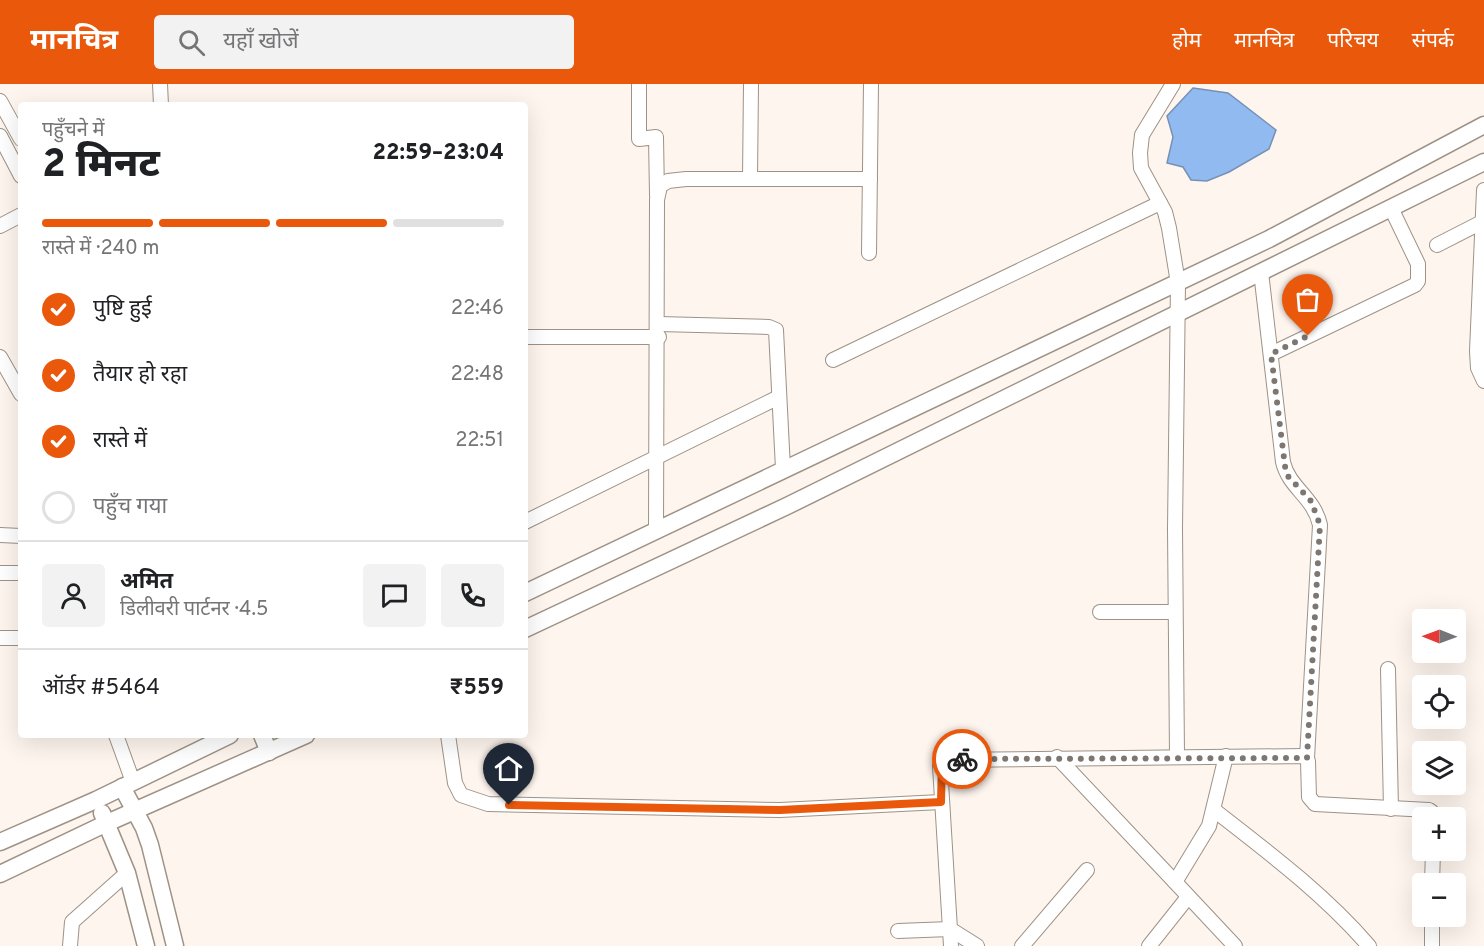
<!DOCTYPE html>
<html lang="hi">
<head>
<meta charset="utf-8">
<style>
  body { margin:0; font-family:Overpass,"Noto Sans Devanagari",sans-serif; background:#f2f2f2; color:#202124; height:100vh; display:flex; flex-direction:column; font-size:22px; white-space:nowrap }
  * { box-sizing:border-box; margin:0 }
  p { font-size:20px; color:#757577 }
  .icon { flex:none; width:33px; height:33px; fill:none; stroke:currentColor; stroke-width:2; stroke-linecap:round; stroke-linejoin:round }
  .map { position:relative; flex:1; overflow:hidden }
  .panel { position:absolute; left:18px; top:18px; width:510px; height:636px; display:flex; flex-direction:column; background:#fff; border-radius:6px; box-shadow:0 6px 24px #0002 }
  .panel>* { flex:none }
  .needle { width:39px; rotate:271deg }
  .fabs { position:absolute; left:1412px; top:525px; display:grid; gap:12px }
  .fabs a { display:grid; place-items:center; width:54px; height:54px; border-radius:6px; background:#fff; box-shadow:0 6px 24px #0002; font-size:30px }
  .pin { position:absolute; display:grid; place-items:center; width:51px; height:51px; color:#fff; margin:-62px -26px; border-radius:50% 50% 50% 0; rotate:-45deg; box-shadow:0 0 6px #0007 }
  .pin .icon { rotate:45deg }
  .courier { position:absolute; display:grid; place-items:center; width:60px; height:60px; margin:-30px; border:4px solid #ea580c; border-radius:50%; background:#fff; color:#222; box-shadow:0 2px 8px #0007 }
  .headline em { font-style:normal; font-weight:800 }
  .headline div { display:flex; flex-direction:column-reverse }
  .headline { display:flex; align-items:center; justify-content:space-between; height:102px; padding:0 24px }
  h1 { font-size:39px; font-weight:800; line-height:45px }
  .bar { display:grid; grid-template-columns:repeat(4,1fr); gap:9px 6px; align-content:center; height:72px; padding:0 24px }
  .bar i { height:8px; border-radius:4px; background:#e0e0e0 }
  .bar .active { background:#ea580c }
  .bar p { grid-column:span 4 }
  .line { display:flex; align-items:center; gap:15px; padding:0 24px; border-top:2px solid #e0e0e0 }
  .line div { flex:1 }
  .round { display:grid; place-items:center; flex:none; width:63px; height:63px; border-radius:6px; background:#f2f2f2 }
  ol { padding:0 24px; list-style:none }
  li { display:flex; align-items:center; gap:18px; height:66px }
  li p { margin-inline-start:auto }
  li .icon { padding:6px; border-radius:50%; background:#ea580c; color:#fff; stroke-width:4 }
  li:last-child { color:#757577 }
  li i { width:33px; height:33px; border:3px solid #e0e0e0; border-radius:50% }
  header { display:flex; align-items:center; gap:36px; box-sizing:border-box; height:84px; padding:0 30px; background:#ea580c; color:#fff }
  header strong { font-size:28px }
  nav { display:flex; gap:33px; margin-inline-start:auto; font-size:21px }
  .search { width:420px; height:54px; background:#f2f2f2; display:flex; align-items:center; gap:15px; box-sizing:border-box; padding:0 21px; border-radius:6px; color:#757577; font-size:22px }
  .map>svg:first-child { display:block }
  .water { fill:#91baf0; stroke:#7691b6; stroke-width:1.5 }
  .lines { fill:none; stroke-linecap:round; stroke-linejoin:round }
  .minor-casing { stroke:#9e9286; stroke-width:16 }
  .tertiary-casing { stroke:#9e9286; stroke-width:19 }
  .minor { stroke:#fff; stroke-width:14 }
  .tertiary { stroke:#fff; stroke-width:16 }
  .done { stroke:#7d7671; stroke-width:6; stroke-dasharray:0 10.8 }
  .route { stroke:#ea580c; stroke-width:8 }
</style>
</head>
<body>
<header>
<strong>मानचित्र</strong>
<div class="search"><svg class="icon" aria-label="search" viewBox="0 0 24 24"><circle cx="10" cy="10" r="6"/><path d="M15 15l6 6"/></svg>यहाँ खोजें</div>
<nav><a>होम</a><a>मानचित्र</a><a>परिचय</a><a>संपर्क</a></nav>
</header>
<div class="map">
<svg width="1484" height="862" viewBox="0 0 1484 862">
  <rect width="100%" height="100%" fill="#fef5ee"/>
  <polygon class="water" points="1193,4 1228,9 1276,46 1269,65 1229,88 1207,97 1191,96 1183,83 1167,79 1173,53 1167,32"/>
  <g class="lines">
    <defs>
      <g id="minor">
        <polyline points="160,0 161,21"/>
        <polyline points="639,0 639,55 656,53 657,111"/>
        <polyline points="1173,0 1142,51 1140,69 1141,84 1165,128 1169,144 1178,199 1175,445 1177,672"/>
        <polyline points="0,17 21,55"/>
        <polyline points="0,52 21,92"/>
        <polyline points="750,95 751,0"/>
        <polyline points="1484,106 1477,267 1478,284 1484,297"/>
        <polyline points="0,142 21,131"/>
        <polyline points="1437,161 1484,137"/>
        <polyline points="869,169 871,0"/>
        <path d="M1261,188L1283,378C1289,404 1314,413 1320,441L1307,674"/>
        <polyline points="659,240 769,243 776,246 783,385"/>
        <polyline points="525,253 659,253"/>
        <polyline points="1271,270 1415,201 1418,197 1418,180 1391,124"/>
        <polyline points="0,273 21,310"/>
        <polyline points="833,276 1160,119"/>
        <polyline points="525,438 779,313"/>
        <polyline points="656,445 657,116 660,102 668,97 686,95 870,95"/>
        <polyline points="0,451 21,452"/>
        <polyline points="0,489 21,489"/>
        <polyline points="1100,528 1175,528"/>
        <polyline points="0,554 21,554"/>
        <polyline points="1388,585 1391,725"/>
        <polyline points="116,651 133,698"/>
        <polyline points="448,651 455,699 461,711 488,720 780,726 941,718"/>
        <polyline points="1226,672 1209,742 1175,798 1235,862"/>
        <polyline points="1057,673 1175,798"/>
        <path d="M1214,726C1268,768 1324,810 1369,862"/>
        <polyline points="1432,800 1433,766"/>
        <polyline points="898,847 950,845 977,862"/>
        <polyline points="70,862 72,838 127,789"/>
        <polyline points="951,862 940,682 945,676 1304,672 1308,677 1309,713 1315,720 1429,726 1432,728 1433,734"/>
        <polyline points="1022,862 1087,786"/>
        <polyline points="1149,862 1188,813"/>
        <polyline points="1432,862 1432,832"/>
      </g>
      <g id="tertiary">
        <polyline points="525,509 1269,155 1484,41"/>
        <polyline points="525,545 787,422 1484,78"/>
        <polyline points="262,651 269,668"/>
        <polyline points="122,703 144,744 150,761 175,862"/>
        <polyline points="102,729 127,789 146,862"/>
        <polyline points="0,758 96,716 230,651"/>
        <polyline points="0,790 107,739 306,651"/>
      </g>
    </defs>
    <use href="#minor" class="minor-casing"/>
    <use href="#tertiary" class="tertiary-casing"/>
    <use href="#minor" class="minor"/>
    <use href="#tertiary" class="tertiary"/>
  </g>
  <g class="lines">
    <polyline class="done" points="962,675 1307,674 1320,441 1311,417 1286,390 1271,270 1308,252"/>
    <polyline class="route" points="509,721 780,726 941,718 942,677 962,675"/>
  </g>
</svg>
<div class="fabs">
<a><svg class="needle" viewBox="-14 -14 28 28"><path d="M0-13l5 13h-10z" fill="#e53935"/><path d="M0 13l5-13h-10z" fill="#757577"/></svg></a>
<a><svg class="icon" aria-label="locate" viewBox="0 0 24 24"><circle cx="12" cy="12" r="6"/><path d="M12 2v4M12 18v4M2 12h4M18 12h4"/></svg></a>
<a><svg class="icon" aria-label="layers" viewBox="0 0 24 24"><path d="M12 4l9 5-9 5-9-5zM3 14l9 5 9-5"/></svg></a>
<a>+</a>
<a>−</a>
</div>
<div class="pin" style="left:1308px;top:252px;background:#ea580c"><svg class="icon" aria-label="bag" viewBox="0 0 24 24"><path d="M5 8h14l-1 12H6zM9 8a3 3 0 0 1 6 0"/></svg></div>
<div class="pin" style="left:509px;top:721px;background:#1f2937"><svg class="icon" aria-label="home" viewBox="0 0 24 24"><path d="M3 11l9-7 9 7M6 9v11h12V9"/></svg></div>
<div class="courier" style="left:962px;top:675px"><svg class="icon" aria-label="bike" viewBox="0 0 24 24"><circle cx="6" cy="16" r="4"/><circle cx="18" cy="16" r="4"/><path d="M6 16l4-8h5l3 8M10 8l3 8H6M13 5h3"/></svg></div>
<section class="panel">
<div class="headline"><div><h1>2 मिनट</h1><p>पहुँचने में</p></div><em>22:59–23:04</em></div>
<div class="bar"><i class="active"></i><i class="active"></i><i class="active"></i><i></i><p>रास्ते में · 240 m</p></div>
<ol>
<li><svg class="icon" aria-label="check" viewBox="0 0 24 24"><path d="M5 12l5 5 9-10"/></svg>पुष्टि हुई<p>22:46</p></li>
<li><svg class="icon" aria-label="check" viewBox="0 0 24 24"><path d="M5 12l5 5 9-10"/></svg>तैयार हो रहा<p>22:48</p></li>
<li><svg class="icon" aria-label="check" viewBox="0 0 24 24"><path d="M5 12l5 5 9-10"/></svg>रास्ते में<p>22:51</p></li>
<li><i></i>पहुँच गया</li>
</ol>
<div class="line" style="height:108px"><a class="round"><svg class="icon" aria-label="person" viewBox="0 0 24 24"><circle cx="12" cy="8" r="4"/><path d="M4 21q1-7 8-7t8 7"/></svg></a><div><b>अमित</b><p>डिलीवरी पार्टनर · 4.5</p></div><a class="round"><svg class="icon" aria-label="chat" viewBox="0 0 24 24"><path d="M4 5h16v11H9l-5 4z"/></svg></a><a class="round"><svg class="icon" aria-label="phone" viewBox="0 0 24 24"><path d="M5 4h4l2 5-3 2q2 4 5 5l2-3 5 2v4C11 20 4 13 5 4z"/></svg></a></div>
<div class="line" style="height:78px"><div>ऑर्डर #5464</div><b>₹559</b></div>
</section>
</div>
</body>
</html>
